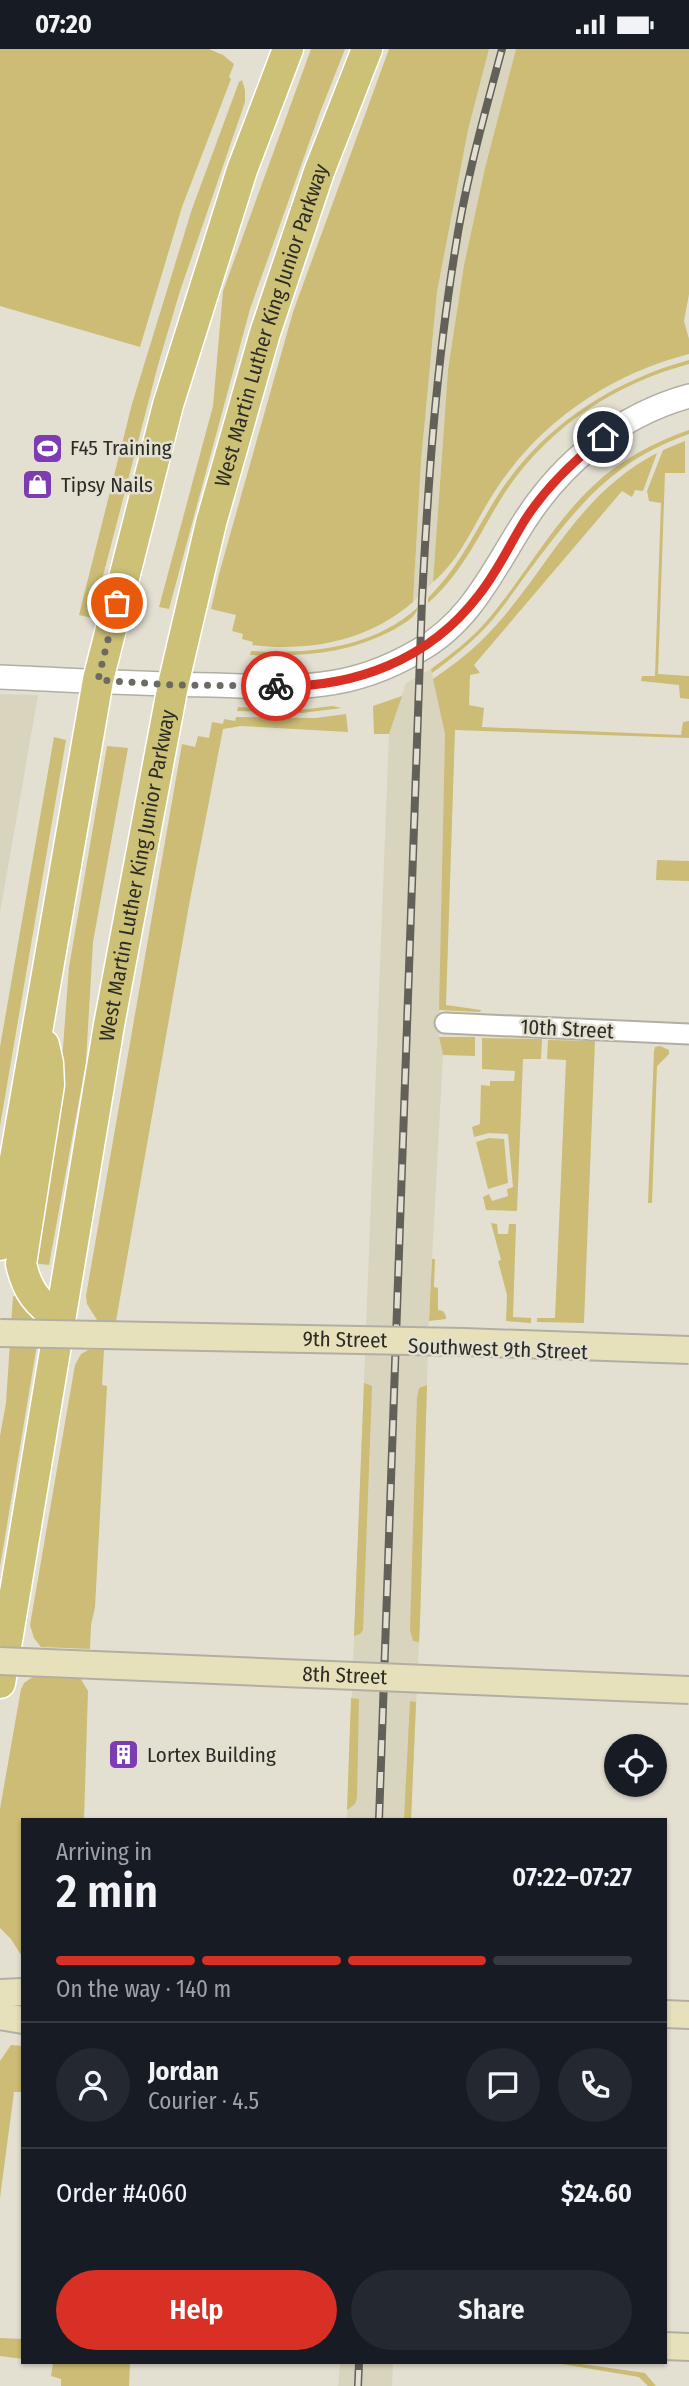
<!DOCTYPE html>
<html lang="en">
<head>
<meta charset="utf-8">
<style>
  body { margin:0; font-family:"Fira Sans Condensed",sans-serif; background:#242831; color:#f1f3f6; height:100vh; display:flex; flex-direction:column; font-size:26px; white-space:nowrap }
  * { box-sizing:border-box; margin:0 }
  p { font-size:23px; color:#9ea1a6 }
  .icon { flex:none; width:38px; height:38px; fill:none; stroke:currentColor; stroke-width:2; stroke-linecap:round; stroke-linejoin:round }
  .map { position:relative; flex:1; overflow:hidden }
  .details { position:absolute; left:21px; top:1769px; width:646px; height:546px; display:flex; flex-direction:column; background:#171b24; border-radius:0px; box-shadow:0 2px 5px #0004 }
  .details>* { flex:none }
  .fabs { position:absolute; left:604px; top:1685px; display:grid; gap:14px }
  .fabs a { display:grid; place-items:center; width:63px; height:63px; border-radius:50%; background:#171b24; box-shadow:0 2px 5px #0004; font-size:35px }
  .pin { position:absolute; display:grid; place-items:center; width:60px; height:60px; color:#fff; margin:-30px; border:4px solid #fff; border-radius:50%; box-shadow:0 2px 7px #0007 }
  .courier { position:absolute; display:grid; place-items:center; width:70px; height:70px; margin:-35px; border:5px solid #d93025; border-radius:50%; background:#fff; color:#222; box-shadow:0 2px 9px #0007 }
  .headline em { font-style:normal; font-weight:600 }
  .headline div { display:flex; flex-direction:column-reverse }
  .headline { display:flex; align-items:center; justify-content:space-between; height:119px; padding:0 35px }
  h1 { font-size:46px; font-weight:600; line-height:52px }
  .bar { display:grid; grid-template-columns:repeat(4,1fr); gap:10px 7px; align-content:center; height:84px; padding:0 35px }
  .bar i { height:9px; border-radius:5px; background:#363941 }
  .bar .active { background:#d93025 }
  .bar p { grid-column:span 4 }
  .line { display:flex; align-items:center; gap:18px; padding:0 35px; border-top:2px solid #363941 }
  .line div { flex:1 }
  .round { display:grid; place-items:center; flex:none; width:74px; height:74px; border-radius:37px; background:#242831 }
  .cta { display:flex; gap:14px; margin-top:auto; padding:14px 35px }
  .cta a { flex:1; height:80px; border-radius:42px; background:#d93025; color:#fff; font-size:28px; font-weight:600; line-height:80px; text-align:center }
  .cta a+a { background:#242831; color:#f1f3f6 }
  .status { display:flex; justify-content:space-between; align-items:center; height:49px; padding:0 35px; background:#171b24; direction:ltr }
  .status svg { height:19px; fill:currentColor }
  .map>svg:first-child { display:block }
  .built { fill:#d8d4be }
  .green { fill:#ccbc75 }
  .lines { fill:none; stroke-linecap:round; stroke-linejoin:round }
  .minor-casing { stroke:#b2afa2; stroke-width:23 }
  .tertiary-casing { stroke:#b2afa2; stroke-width:26 }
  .secondary-casing { stroke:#b2afa2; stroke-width:30 }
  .primary-casing { stroke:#fff; stroke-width:33 }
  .minor { stroke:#fff; stroke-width:19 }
  .tertiary { stroke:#fff; stroke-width:23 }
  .secondary { stroke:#e6e0bb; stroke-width:26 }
  .primary { stroke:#cdc077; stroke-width:30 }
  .rail-casing { stroke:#626058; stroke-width:8 }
  .rail { stroke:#e3e0d2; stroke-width:5; stroke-dasharray:16; stroke-linecap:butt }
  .secondary-bridge-casing { stroke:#b2afa2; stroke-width:30; stroke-linecap:butt }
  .secondary-bridge { stroke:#e6e0bb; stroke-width:26 }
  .done { stroke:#6c6a62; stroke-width:7; stroke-dasharray:0 12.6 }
  .route { stroke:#d93025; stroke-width:9 }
  .labels { text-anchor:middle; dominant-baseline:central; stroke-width:5; stroke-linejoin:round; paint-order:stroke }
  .street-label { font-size:21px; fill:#2c2b25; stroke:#e3e0d2 }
  .poi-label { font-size:21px; fill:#2c2b25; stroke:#e3e0d2; text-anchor:start }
</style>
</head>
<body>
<div class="status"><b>07:20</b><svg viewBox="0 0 49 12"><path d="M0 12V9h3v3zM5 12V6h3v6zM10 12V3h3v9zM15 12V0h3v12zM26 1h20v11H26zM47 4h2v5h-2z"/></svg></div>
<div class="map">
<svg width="689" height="2337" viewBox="0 0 689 2337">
  <rect width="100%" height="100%" fill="#e3e0d2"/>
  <g class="built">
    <polygon points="489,0 516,0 485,119 464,216 448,321 433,533 413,553 421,412 437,243 468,81"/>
    <polygon points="431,620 445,685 439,988 443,1006 429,1266 420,1572 411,1771 347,1771 389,685 406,634"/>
    <polygon points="0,645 38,646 0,864"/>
    <polygon points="340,2314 393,2314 392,2337 338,2337"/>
  </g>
  <g class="green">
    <polygon points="0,0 209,0 223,6 234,15 229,28 231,30 182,158 140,298 0,257"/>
    <polygon points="311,0 345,0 319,66 250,260 169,560 159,558 213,357 223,242"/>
    <path d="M389,0H489L468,81L437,243L421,412L413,553C368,592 310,603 252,596L253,593L242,590L243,585L232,582L236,566L211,560L219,525L293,263Z"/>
    <path d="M516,0H689V245L684,272L689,290V305C608,326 538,374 493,445C474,475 460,511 433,533L448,321L464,216L485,119Z"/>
    <polygon points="242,31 245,41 245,53 180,242 158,316 92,569 79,566 132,355 192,160 239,33"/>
    <path d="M689,311V315C614,335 547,379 504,445C480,483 463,524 428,554V549C462,515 475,481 500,443C544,376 613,332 689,311Z"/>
    <path d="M689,381V385C609,413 574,462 525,527C512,545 500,563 486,578C469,596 451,610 432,624L431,620C450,606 469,592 484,575C523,531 550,477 593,437C620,411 654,393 689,381Z"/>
    <polygon points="685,392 685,424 665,424 658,625 689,627 689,650 680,649 679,636 641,632 642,627 655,627 661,454 649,452 647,442 663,401"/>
    <path d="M657,404L643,442L635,441L632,448L622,442L474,616L480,624L470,626L469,656L484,659L482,678L681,686L683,673L689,672V689L455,681L446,956L481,961L480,963L439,961L445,685L433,630C449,619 465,607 480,593C545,530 571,449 657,404Z"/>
    <path d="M418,558C416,569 404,574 395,580C348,605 302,608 250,606L251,602C310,605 372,600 418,558Z"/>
    <polygon points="402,647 389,685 374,685 373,657"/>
    <polygon points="332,657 342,659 302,664 237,662 238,658 299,661"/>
    <polygon points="346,665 348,683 241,677 223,680 189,856 116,1272 97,1271 87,1255 86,1247 182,695 195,698 198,687 209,689 212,673 223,675 224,670 235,672 236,668 316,669"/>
    <polygon points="54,688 66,691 0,1077 0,998"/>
    <polygon points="107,697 128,699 93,893 86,1013 49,1216 33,1214 61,1025 69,918"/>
    <polygon points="657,811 689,812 689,832 656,831"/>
    <polygon points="439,988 475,988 475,1007 443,1006"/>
    <polygon points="482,989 542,990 541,1010 523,1010 517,1162 486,1161 483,1148 489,1145 492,1152 508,1147 507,1140 513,1138 508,1085 489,1084 474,1088 472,1078 480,1075 481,1036 490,1037 490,1032 514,1032 515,1022 482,1020"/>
    <polygon points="548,991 595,992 584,1274 537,1273 537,1269 555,1269 566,1011 547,1010"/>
    <polygon points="660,997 669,1001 669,1005 657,1017 652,1154 648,1154 654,1002 655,998"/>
    <polygon points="489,1089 504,1090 508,1134 488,1140 476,1093"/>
    <polygon points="491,1174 497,1175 498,1185 508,1185 509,1175 516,1175 513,1268 531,1269 531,1274 506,1272 507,1246 498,1212 501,1211"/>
    <polygon points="432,1210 435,1210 434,1238 438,1239 438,1261 443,1262 446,1267 446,1270 429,1272"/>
    <polygon points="13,1247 23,1249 41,1272 0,1518 0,1387 6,1354"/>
    <polygon points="88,1301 104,1301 102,1336 107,1337 95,1558 91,1576 90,1600 41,1598 34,1589 30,1576 75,1316 81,1305"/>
    <polygon points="364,1334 372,1337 363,1581 360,1585 354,1587"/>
    <polygon points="427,1336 420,1572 419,1593 413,1592 410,1581 417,1348 419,1339"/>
    <polygon points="37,1625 79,1627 88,1642 84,1771 23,1771 23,1909 11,1890 0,1879 0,1760 21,1640 24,1634"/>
    <polygon points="351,1649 359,1650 357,1749 355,1755 347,1761"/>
    <polygon points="410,1652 416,1653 411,1771 404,1771"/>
    <polygon points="11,1996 23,1997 23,2043 14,2043 0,2149 0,2012"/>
    <polygon points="0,2289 23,2290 23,2310 0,2307"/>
    <polygon points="48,2314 130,2314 129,2337 61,2337 61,2330 51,2327 53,2314"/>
    <polygon points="556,2314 575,2314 645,2324 656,2337 648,2337 639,2328"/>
  </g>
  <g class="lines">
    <defs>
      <polyline id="minor" points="445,974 689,985"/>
      <path id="tertiary" d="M0,628C71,631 141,635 212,636C249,637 287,640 323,635C357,631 389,619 418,602C471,573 493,521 524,473C562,413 620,366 689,347"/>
      <g id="secondary">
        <polyline points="0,1944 23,1943"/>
        <polyline points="665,1965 689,1966"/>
        <polyline points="0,1967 23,1971"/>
        <polyline points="665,2297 689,2298"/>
      </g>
      <g id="primary">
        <path d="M44,996L48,1014L49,1036L21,1215C27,1241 37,1255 60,1269"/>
        <polyline points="0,1196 98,631 168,356 242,121 288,0"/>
        <path id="s1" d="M0,1634L109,976L173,636L211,474L265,284L319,123L367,0"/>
      </g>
    </defs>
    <use href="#minor" class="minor-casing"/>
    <use href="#tertiary" class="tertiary-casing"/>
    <use href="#secondary" class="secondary-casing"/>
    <use href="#primary" class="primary-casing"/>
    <use href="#minor" class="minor"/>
    <use href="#tertiary" class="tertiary"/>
    <use href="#secondary" class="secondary"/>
    <use href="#primary" class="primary"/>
    <defs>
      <g id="rail">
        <path d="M379,1771L422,551C428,434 436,318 455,202C465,134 484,67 502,0"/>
        <polyline points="358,2337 359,2314"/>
      </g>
    </defs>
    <use href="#rail" class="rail-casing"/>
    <use href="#rail" class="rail"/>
    <defs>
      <g id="secondary-bridge">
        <path id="s2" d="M0,1284L464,1293L689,1301"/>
        <path id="s3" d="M0,1612L689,1641"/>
      </g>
    </defs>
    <use href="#secondary-bridge" class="secondary-bridge-casing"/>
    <use href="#secondary-bridge" class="secondary-bridge"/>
  </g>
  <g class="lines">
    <polyline class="done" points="117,554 98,631 173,636 276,637"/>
    <path class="route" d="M276,637C354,639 429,611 478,547C496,525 508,499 523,474C544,440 572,414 603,388"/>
  </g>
  <defs>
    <symbol id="stadium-square" viewBox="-11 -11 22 22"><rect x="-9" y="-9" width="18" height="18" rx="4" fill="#7d3cb1" stroke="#e3e0d2"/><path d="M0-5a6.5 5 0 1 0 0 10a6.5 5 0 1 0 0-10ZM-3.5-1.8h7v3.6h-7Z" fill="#fff"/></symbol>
    <symbol id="shop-square" viewBox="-11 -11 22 22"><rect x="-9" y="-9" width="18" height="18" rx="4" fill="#7d3cb1" stroke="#e3e0d2"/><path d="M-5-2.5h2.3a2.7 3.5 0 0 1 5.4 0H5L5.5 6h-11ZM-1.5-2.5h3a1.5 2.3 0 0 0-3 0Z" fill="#fff"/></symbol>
    <symbol id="building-square" viewBox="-11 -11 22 22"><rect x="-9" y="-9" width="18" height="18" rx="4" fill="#7d3cb1" stroke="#e3e0d2"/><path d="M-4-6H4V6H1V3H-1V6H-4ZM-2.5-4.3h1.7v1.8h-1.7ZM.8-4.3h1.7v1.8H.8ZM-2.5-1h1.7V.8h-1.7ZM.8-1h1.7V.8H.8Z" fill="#fff"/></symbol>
  </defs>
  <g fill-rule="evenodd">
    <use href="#stadium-square" x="30" y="382" width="35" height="35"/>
    <use href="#shop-square" x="20" y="418" width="35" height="35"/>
    <use href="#building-square" x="106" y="1688" width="35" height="35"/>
  </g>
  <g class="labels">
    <g class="street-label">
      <text stroke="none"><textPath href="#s1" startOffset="1386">West Martin Luther King Junior Parkway</textPath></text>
      <text stroke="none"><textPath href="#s1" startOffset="819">West Martin Luther King Junior Parkway</textPath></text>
      <text transform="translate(567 980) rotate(3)">10th Street</text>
      <text stroke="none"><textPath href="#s2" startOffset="345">9th Street</textPath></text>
      <text transform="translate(498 1300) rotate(2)">Southwest 9th Street</text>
      <text stroke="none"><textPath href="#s3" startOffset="345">8th Street</textPath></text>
    </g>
    <g class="poi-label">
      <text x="70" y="399">F45 Training</text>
      <text x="61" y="436">Tipsy Nails</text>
      <text x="147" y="1706">Lortex Building</text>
    </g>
  </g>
</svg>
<div class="fabs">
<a><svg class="icon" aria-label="locate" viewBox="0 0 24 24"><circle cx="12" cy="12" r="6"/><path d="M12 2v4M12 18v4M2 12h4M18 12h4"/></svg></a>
</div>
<div class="pin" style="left:117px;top:554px;background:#ea580c"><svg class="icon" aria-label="bag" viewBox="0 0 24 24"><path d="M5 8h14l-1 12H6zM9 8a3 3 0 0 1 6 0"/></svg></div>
<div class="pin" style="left:603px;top:388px;background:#1f2937"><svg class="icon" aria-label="home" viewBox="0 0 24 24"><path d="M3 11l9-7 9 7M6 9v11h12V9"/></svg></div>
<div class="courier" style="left:276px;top:637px"><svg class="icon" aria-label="bike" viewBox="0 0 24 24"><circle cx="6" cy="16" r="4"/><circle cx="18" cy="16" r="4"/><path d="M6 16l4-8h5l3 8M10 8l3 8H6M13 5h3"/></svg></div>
<section class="details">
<div class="headline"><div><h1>2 min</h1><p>Arriving in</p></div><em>07:22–07:27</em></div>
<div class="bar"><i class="active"></i><i class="active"></i><i class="active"></i><i></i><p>On the way · 140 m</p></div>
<div class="line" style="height:126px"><a class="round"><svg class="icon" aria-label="person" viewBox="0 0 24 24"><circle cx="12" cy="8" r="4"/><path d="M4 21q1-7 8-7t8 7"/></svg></a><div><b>Jordan</b><p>Courier · 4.5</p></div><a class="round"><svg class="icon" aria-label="chat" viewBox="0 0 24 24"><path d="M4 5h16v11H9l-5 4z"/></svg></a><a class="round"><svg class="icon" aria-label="phone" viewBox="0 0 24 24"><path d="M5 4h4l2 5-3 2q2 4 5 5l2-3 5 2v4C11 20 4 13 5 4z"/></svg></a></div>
<div class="line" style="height:91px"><div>Order #4060</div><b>$24.60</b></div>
<div class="cta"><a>Help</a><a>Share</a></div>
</section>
</div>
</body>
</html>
